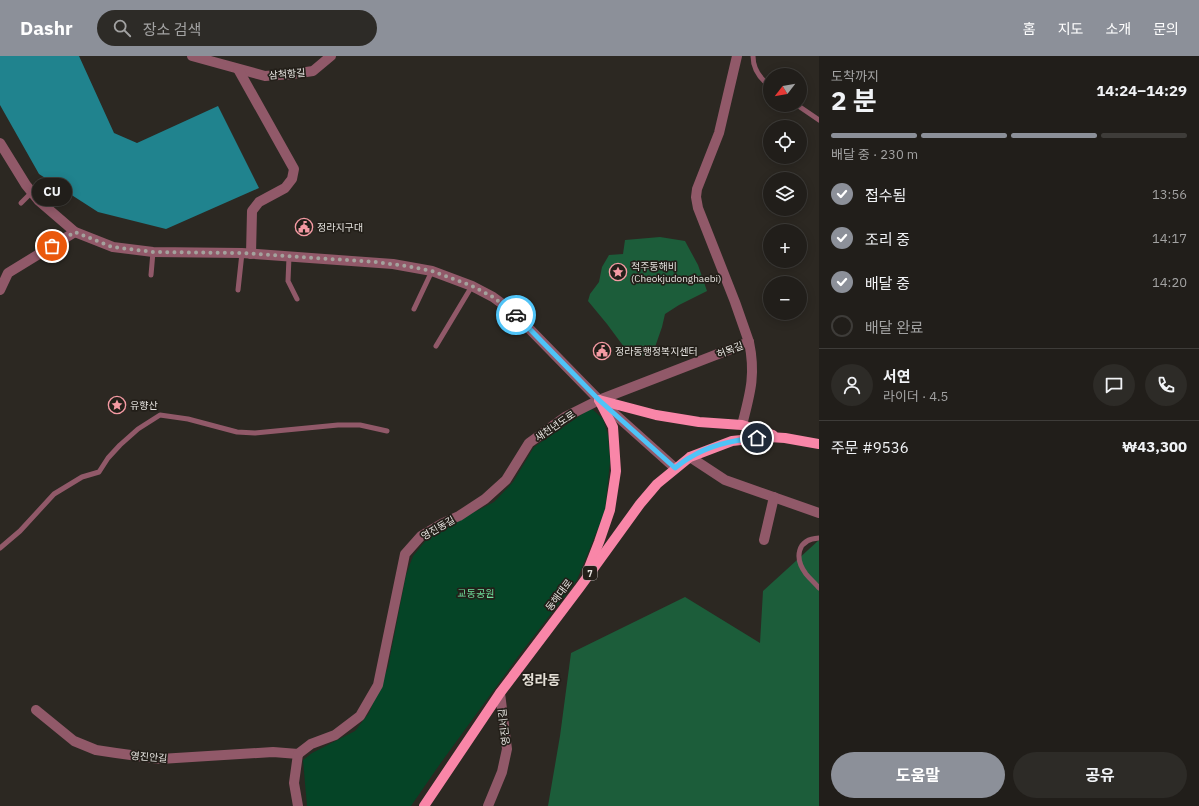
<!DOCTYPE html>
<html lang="ko">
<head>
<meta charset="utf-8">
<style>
  body { margin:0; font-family:"IBM Plex Sans","Noto Sans KR",sans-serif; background:#2d2b27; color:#f1f3f6; height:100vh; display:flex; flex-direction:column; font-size:15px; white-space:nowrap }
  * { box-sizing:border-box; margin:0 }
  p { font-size:13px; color:#a2a2a2 }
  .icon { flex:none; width:22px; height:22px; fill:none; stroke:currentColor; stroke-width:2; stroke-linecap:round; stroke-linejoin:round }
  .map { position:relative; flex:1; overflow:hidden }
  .details { display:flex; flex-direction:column; background:#211e1a; width:380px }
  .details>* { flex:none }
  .needle { width:26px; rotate:239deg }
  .tools { position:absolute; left:763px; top:12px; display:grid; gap:8px }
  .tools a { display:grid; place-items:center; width:44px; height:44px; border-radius:50%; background:#211e1a; box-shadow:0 2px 10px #0003,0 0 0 1px #3e3c39; font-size:20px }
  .pin { position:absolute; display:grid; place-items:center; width:34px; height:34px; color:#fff; margin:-17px; border:2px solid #fff; border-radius:50%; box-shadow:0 1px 4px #0007 }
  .courier { position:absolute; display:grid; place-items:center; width:40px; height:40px; margin:-20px; border:3px solid #4fc3f7; border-radius:50%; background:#fff; color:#222; box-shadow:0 1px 5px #0007 }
  .bubble { position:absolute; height:28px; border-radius:14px; background:#211e1a; box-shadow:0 2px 10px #0003,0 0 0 1px #3e3c39; font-size:13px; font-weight:700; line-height:28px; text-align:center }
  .head em { font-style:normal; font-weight:700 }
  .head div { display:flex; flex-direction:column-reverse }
  .head { display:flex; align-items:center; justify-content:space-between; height:68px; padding:0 12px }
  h1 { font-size:26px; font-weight:700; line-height:30px }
  .bar { display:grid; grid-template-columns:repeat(4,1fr); gap:6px 4px; align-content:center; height:48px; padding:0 12px }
  .bar i { height:5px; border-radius:3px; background:#3e3c39 }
  .bar .selected { background:#8c9099 }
  .bar p { grid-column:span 4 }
  .line { display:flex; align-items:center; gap:10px; padding:0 12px; border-top:1px solid #3e3c39 }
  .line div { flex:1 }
  .round { display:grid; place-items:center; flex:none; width:42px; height:42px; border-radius:21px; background:#2d2b27 }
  ol { padding:0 12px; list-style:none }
  li { display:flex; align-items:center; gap:12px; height:44px }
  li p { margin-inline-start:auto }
  li .icon { padding:4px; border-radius:50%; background:#8c9099; color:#fff; stroke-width:4 }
  li:last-child { color:#a2a2a2 }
  li i { width:22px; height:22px; border:2px solid #3e3c39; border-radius:50% }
  .primary-button { display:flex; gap:8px; margin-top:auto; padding:8px 12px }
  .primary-button a { flex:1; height:46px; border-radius:24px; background:#8c9099; color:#fff; font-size:16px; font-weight:700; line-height:46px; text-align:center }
  .primary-button a+a { background:#2d2b27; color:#f1f3f6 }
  header { display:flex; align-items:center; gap:24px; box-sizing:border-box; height:56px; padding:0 20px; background:#8c9099; color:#fff }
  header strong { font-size:19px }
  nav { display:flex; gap:22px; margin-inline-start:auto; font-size:14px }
  .search { width:280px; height:36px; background:#2d2b27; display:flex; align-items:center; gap:10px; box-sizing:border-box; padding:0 14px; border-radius:22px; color:#a2a2a2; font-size:15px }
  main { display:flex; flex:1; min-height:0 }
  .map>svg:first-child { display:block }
  .green { fill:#054426 }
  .forest { fill:#1c5d3a }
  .water { fill:#20838e }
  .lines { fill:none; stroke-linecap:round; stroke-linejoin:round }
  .service { stroke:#915969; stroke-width:5 }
  .minor { stroke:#915969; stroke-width:10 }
  .tertiary { stroke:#915969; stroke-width:10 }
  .primary { stroke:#f986a8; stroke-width:10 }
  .done { stroke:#a4a29d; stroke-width:4; stroke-dasharray:0 7.2 }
  .route { stroke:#4fc3f7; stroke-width:5 }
  .labels { text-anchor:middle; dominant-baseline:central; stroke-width:3.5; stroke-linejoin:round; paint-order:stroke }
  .shield { fill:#231f19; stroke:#aba8a4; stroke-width:1 }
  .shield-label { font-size:9px; font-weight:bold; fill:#e5e3df }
  .street-label { font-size:10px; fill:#e5e3df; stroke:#231f19 }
  .poi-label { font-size:10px; fill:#e5e3df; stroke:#231f19; text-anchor:start }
  .park-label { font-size:10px; fill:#70df9e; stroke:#231f19 }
  .district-label { font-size:14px; font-weight:bold; fill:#e5e0d7; stroke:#231f19 }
</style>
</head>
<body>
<header>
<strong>Dashr</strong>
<div class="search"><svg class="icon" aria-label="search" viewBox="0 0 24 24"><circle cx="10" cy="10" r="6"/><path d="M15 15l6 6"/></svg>장소 검색</div>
<nav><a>홈</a><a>지도</a><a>소개</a><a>문의</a></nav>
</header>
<main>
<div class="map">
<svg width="819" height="750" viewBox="0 0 819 750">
  <rect width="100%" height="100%" fill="#2c2822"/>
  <polygon class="green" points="591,352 603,363 608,379 610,405 605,455 577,524 520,598 440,708 411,750 307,750 303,704 312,697 355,675 369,657 388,611 406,519 413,500 431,478 494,446 513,426 534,391"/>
  <g class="forest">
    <polygon points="660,181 685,185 698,209 707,235 679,249 665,258 662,271 655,291 644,300 630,299 607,268 588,245 590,238 599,226 602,211 609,199 623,198 625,184"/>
    <polygon points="819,484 819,750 548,750 560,680 571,597 685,541 760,587 763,535"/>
  </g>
  <polygon class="water" points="0,0 79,0 114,77 137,87 218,50 259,132 166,173 98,156 39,118 0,49"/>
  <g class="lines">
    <g class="service">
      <path d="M753,0C753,13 759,22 770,30"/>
      <polyline points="797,49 819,64"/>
      <polyline points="21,147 32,136"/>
      <polyline points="289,201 288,225 297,243"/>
      <polyline points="151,219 153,196"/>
      <polyline points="238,234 242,197"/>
      <polyline points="414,253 432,215"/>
      <polyline points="436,290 472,230"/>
      <path d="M819,482C797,483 794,502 806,518C810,523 815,527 819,532"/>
      <polyline points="0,492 20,475 54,438 82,421 99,416 108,402 120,389 138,373 160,359 188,363 237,376 255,377 338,369 360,369 387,375"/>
    </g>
    <g class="minor">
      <polyline points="192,0 265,20 293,18 313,15 331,0"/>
      <polyline points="238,13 294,113 292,123 285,132 259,146 252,155 251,198"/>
      <polyline points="0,234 8,217 75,176"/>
      <path d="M742,369C750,338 756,319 749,286"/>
      <polyline points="690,401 725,424 819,457"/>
      <polyline points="764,484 774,441"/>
      <polyline points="36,654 74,685 96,694 116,697 160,703 273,696 298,698"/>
      <polyline points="298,698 311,688 335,679 360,660 378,629 405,498 421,480 443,467 459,460 485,443 506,424 529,387 565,361 599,344 749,286 735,246 698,152 696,141 697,133 719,77 737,0"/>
      <polyline points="298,750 294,727 298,698"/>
      <polyline points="488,750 502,716 507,693 500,637"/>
    </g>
    <polyline class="tertiary" points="0,87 26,129 39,145 75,176 113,191 153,196 242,197 393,208 432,215 472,230 493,241 512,255 599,344 675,412"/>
    <g class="primary">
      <polyline points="599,344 656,359 699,366 742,369 773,379"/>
      <polyline points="588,514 599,486 610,454 616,415 613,371 599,344"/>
      <polyline points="424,750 500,637 580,531 640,448 657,428 690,401 732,385 769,381 785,382 819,388"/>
    </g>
  </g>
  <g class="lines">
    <polyline class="done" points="52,190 75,176 112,191 153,196 242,197 375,206 407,210 432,215 472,230 493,241 516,259"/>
    <path class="route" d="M516,259L599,344L675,412C680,408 685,404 691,401C710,389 734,384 757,382"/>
  </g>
  <defs>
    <symbol id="civic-ring" viewBox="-11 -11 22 22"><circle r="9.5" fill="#231f19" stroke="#f49aa3" stroke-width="1.5"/><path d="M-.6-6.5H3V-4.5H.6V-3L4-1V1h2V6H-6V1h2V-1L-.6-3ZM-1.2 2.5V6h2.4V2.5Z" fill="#f49aa3"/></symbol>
    <symbol id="sight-ring" viewBox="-11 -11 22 22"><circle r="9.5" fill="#231f19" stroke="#f49aa3" stroke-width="1.5"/><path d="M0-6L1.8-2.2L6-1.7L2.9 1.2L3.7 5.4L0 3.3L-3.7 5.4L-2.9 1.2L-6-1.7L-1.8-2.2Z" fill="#f49aa3"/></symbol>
  </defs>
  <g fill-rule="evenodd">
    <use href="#civic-ring" x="294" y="161" width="20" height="20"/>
    <use href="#sight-ring" x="608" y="206" width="20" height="20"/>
    <use href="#civic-ring" x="592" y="285" width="20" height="20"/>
    <use href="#sight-ring" x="107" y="339" width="20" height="20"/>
  </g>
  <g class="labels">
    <rect class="shield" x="583" y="510" width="14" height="14" rx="3"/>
    <g class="shield-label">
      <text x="590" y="517">7</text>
    </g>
    <g class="street-label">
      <text transform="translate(287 18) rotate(-5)">삼척항길</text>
      <text transform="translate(730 294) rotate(-21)">허목길</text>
      <text transform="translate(555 370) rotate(-34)">새천년도로</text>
      <text transform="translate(438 472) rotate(-30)">영진동길</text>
      <text transform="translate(559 539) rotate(-53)">동해대로</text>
      <text transform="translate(504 671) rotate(-96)">영진서길</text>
      <text transform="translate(149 701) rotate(5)">영진안길</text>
    </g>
    <g class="poi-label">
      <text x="317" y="171">정라지구대</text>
      <text x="631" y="210">척주동해비<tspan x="631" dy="12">(Cheokjudonghaebi)</tspan></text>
      <text x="615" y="295">정라동행정복지센터</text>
      <text x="130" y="349">유향산</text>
    </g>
    <g class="park-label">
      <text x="476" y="537">교동공원</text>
    </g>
    <g class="district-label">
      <text x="541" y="624">정라동</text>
    </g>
  </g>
</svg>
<div class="tools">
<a><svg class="needle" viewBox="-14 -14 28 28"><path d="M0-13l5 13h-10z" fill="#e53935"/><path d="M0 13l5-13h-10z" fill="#a2a2a2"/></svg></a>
<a><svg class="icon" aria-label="locate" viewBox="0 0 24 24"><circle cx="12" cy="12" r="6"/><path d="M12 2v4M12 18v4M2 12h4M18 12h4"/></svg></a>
<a><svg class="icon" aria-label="layers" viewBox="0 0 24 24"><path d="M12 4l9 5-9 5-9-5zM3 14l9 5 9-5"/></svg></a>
<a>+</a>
<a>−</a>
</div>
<div class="pin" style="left:52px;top:190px;background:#ea580c"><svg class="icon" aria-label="bag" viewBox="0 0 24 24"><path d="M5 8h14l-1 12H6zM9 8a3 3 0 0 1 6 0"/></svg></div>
<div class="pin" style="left:757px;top:382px;background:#1f2937"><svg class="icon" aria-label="home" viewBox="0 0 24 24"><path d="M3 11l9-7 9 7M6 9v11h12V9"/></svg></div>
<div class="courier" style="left:516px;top:259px"><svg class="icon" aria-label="car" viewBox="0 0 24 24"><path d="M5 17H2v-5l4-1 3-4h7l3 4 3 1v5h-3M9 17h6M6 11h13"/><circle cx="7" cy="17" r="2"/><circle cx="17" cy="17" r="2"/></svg></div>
<div class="bubble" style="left:32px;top:122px;width:40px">CU</div>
</div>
<section class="details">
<div class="head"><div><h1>2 분</h1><p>도착까지</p></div><em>14:24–14:29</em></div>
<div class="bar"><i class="selected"></i><i class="selected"></i><i class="selected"></i><i></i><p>배달 중 · 230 m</p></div>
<ol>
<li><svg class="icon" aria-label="check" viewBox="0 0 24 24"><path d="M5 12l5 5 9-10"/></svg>접수됨<p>13:56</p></li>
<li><svg class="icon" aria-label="check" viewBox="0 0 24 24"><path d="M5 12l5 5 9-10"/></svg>조리 중<p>14:17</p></li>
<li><svg class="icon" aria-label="check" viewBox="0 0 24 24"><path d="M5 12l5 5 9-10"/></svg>배달 중<p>14:20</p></li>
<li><i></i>배달 완료</li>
</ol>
<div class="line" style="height:72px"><a class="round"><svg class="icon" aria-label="person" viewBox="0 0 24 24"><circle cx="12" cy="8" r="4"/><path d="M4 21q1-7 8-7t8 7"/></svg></a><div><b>서연</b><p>라이더 · 4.5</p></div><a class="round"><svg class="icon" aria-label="chat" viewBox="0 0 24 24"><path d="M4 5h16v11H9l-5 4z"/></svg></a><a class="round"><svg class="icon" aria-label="phone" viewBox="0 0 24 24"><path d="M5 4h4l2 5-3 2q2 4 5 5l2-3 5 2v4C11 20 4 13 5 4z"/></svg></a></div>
<div class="line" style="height:52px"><div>주문 #9536</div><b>₩43,300</b></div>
<div class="primary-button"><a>도움말</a><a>공유</a></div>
</section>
</main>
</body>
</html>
